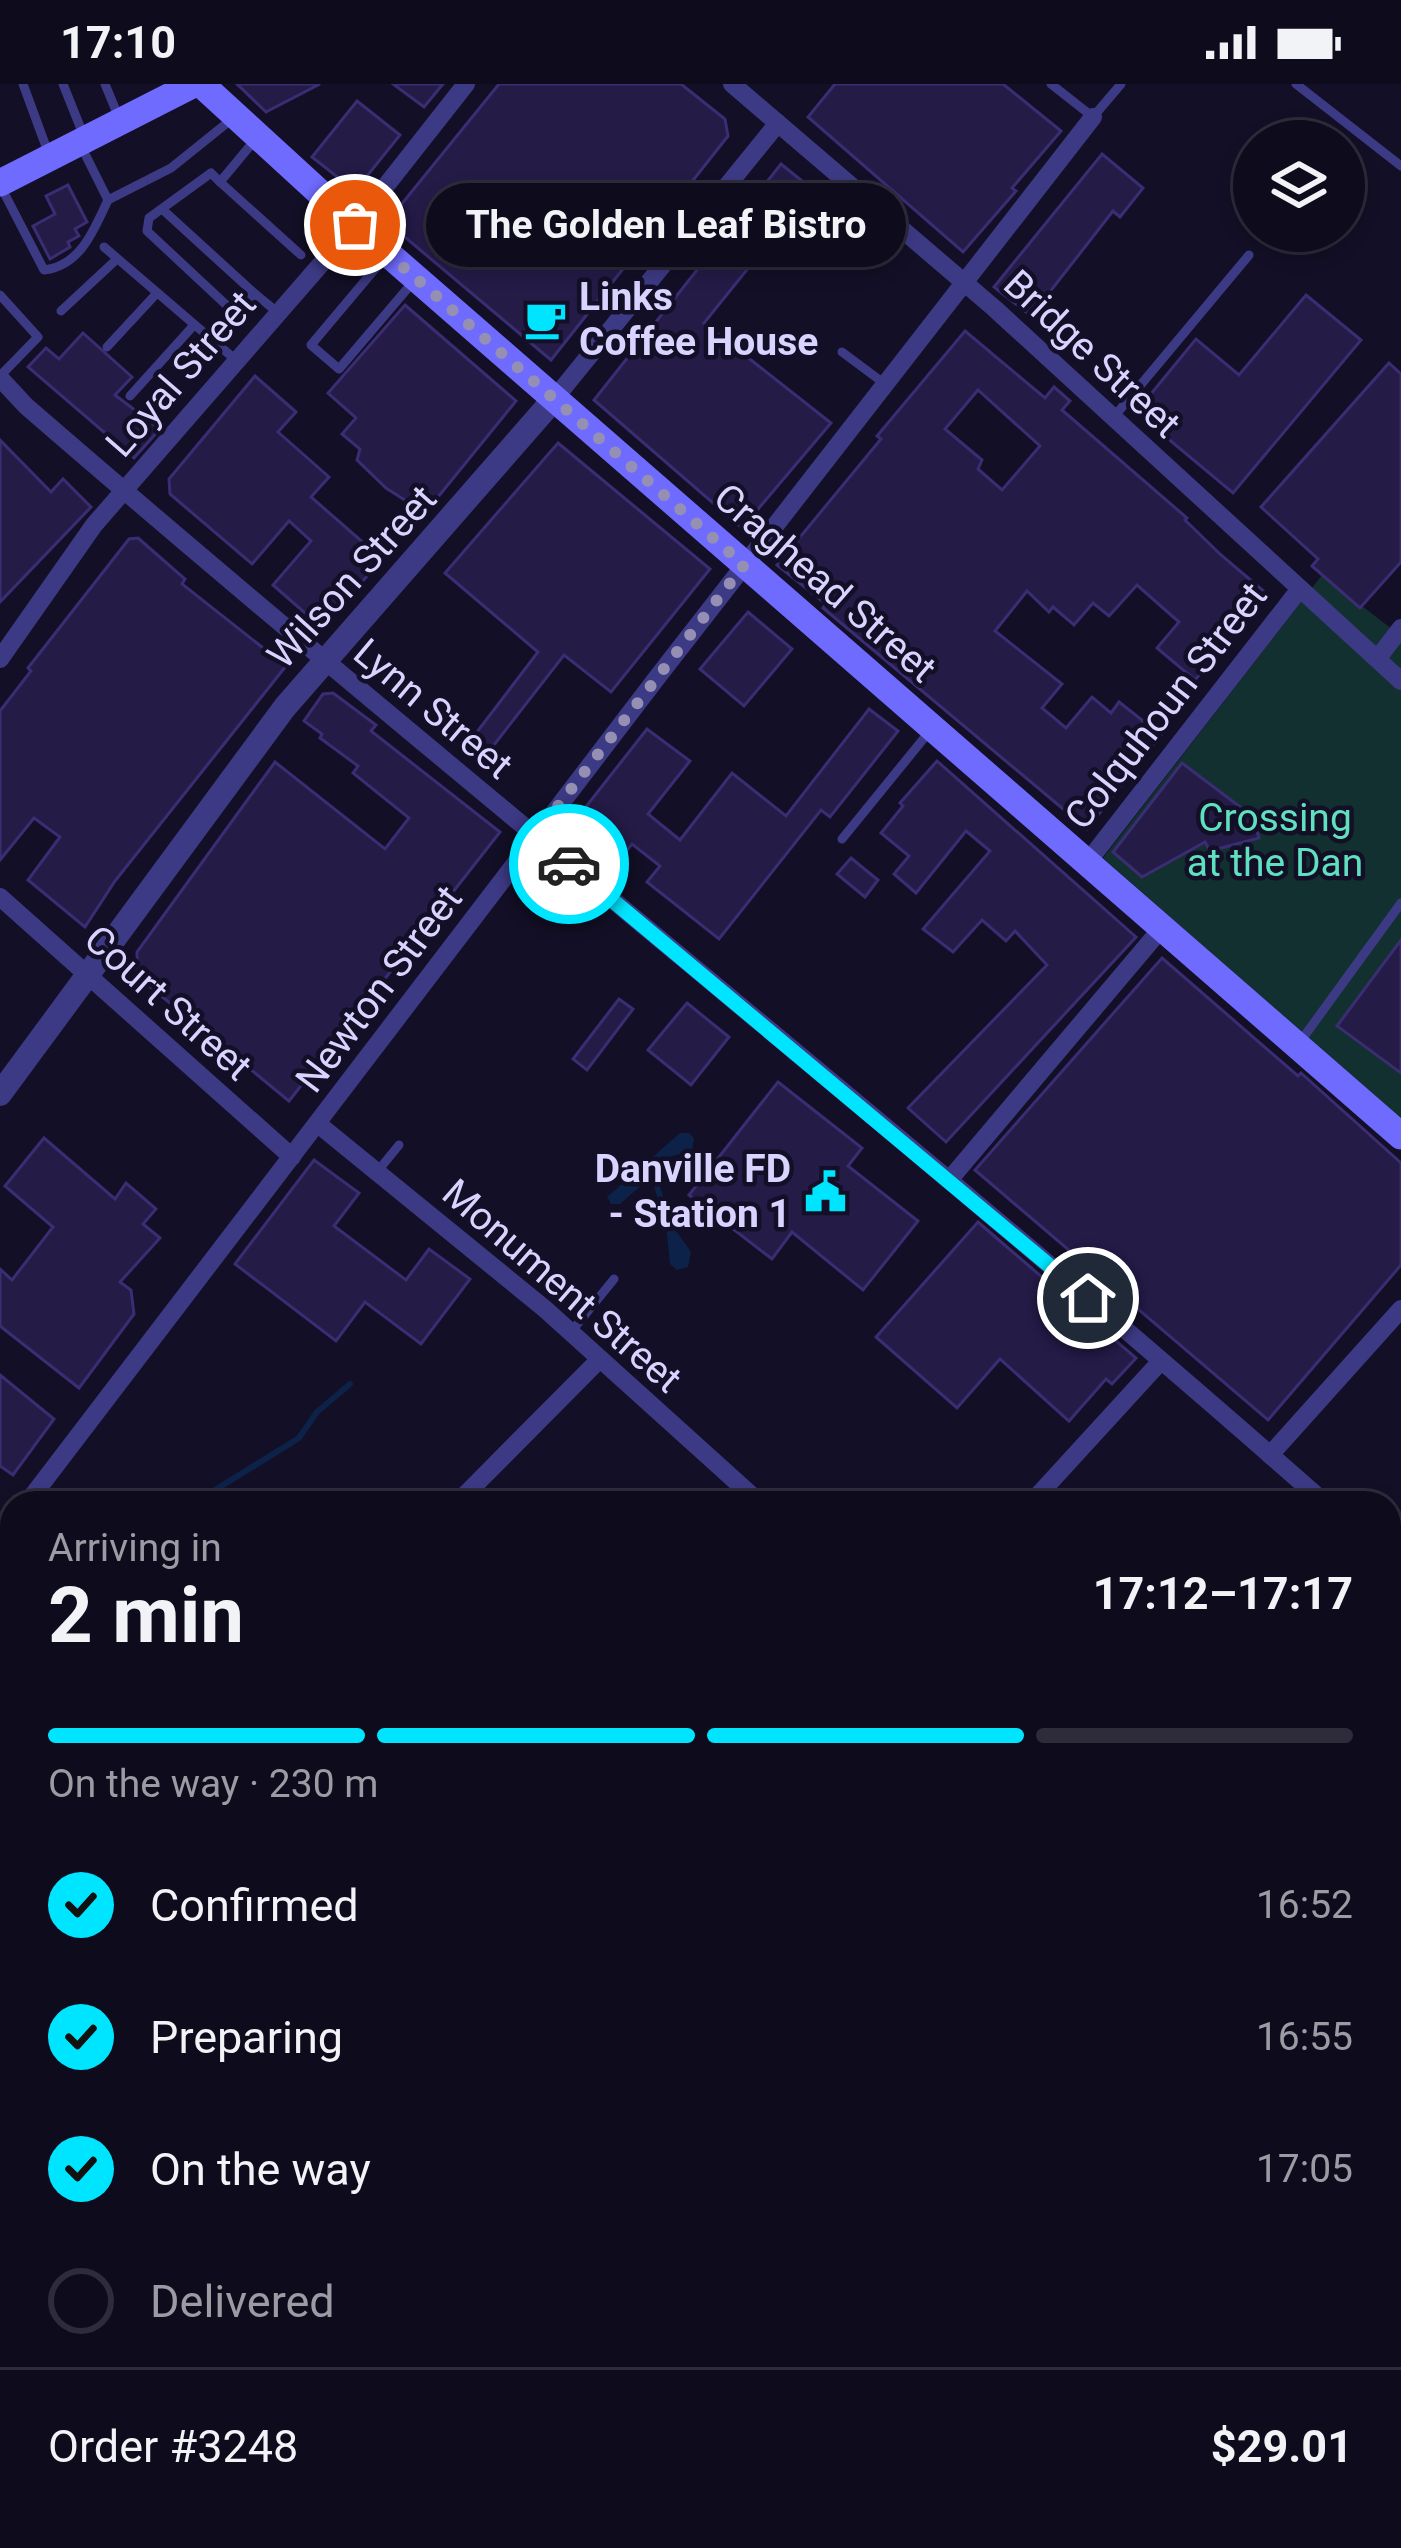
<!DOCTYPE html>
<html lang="en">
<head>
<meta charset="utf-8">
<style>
  body { margin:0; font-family:Roboto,sans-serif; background:#171425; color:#f1f3f6; height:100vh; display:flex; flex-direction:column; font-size:45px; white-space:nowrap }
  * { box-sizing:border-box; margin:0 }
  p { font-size:39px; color:#9b9ba3 }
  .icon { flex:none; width:66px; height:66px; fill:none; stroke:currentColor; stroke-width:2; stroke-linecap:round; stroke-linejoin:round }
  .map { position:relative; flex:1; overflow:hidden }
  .side { position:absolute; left:0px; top:1407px; width:1401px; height:1059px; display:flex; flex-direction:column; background:#0e0b1c; border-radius:36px 36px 0 0; box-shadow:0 6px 18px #0003,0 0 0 3px #2e2b3b }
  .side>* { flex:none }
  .fabs { position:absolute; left:1233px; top:36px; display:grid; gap:24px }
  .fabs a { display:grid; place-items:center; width:132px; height:132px; border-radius:50%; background:#0e0b1c; box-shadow:0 6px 18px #0003,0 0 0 3px #2e2b3b; font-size:60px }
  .pin { position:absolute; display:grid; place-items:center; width:102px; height:102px; color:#fff; margin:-51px; border:6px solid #fff; border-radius:50%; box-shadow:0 3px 12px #0007 }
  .courier { position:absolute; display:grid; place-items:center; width:120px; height:120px; margin:-60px; border:9px solid #00e5ff; border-radius:50%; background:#fff; color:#222; box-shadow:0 3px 15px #0007 }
  .bubble { position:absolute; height:84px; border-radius:42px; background:#0e0b1c; box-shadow:0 6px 18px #0003,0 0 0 3px #2e2b3b; font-size:39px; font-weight:700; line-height:84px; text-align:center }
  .summary em { font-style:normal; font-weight:700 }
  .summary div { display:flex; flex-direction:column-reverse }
  .summary { display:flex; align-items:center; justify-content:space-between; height:204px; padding:0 48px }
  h1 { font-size:78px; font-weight:700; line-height:90px }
  .bar { display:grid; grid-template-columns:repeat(4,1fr); gap:18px 12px; align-content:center; height:144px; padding:0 48px }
  .bar i { height:15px; border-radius:9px; background:#2e2b3b }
  .bar .selected { background:#00e5ff }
  .bar p { grid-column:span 4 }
  .line { display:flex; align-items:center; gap:30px; padding:0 48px; border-top:3px solid #2e2b3b }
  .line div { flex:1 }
  ol { padding:0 48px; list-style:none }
  li { display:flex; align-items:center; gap:36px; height:132px }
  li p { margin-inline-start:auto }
  li .icon { padding:12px; border-radius:50%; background:#00e5ff; color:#111; stroke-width:4 }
  li:last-child { color:#9b9ba3 }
  li i { width:66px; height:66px; border:6px solid #2e2b3b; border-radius:50% }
  .status { display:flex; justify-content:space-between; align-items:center; height:84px; padding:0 60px; background:#0e0b1c; direction:ltr }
  .status svg { height:33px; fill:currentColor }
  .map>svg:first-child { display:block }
  .green { fill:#12302f }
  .water { fill:#0c2248 }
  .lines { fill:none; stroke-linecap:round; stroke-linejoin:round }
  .stream { stroke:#0c2248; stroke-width:6 }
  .building { fill:#241b47; stroke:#3b2d73; stroke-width:3; fill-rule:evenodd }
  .service { stroke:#3d3a85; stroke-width:9 }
  .minor { stroke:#3d3a85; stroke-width:18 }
  .tertiary { stroke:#3d3a85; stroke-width:24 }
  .secondary { stroke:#6f6bff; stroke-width:27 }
  .done { stroke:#948fb3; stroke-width:12; stroke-dasharray:0 21.6 }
  .route { stroke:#00e5ff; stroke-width:15 }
  .labels { text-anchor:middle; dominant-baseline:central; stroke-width:9; stroke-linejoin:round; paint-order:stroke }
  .poi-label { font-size:39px; font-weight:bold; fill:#d9d4ff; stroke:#130f26; text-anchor:start }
  .street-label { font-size:39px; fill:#d9d4ff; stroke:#130f26 }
  .park-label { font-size:39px; fill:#5fe0c0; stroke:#130f26 }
</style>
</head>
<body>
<div class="status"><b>17:10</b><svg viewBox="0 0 49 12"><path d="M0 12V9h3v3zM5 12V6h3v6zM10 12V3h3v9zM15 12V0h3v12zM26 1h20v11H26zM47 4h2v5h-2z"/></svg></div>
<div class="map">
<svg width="1401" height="2464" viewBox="0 0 1401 2464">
  <rect width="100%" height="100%" fill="#130f26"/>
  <polygon class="green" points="1322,491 1401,552 1401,1036 1103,774"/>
  <polygon class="water" points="680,1049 689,1049 694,1054 692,1066 670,1073 655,1088 674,1144 691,1168 688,1183 677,1186 670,1180 666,1141 651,1093 620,1120 611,1120 607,1113"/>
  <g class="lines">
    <g class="stream">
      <polyline points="194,1419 299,1354 317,1328 350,1300"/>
      <polyline points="0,1684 12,1671"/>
    </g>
  </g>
  <g class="building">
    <polygon points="237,0 320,0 266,28"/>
    <polygon points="393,0 443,0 424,23"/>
    <polygon points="499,0 681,0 725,35 728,52 551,276 387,138"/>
    <polygon points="835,0 1003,0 1061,47 1012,104 1016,107 963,168 808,33"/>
    <polygon points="357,17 400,51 355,107 312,73"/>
    <polygon points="1102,70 1143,104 1120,133 1113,127 1031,232 994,203"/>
    <polygon points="781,80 812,105 704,239 831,339 742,444 594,316"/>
    <polygon points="68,101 87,138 75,145 79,152 68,158 70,163 50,175 33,142 55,130 46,112"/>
    <polygon points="1306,211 1361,256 1233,409 1136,328 1196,255 1239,291"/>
    <polygon points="405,221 516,317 425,429 386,404 357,376 360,365 342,350 356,334 328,309"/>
    <path d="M965,247L1045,314L1054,303L1070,317L1062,326L1187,434L1185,436L1221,471L1267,510L1195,596L1157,564L1179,538L1137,501L1109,532L1093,519L1074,541L1053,523L1049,528L1027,507L995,547L1062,600L1042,624L1066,644L1092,613L1111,629L1119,618L1161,651L1087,745L823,524L826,520L777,481L881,355L877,352ZM978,306L1040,362L1002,406L978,385L982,376L945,345Z"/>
    <polygon points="83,249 132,293 115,311 160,345 134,374 28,283 46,264 59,275"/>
    <polygon points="1389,279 1401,290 1401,478 1360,524 1312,482 1318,475 1261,423"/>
    <polygon points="255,292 296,328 278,348 329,393 311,413 382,475 322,544 273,501 311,457 289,437 252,480 170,410 169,395"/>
    <polygon points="0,356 51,408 63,395 91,423 0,518"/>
    <polygon points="558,359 710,485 611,608 564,571 483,675 467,661 538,568 445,489"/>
    <polygon points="138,454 185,495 182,500 286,582 115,797 85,843 28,796 60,753 34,734 0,776 0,627 31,587 28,584 129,455"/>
    <polygon points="748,528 792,565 744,622 700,585"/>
    <polygon points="333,609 376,641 371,647 500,748 289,1017 137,892 137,868 275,678 385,765 409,734 353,689 358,682 320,654 322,650 304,637 323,610"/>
    <polygon points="869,625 898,647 830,733 821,726 719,855 647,798 660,782 632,760 610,788 563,752 647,645 690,677 648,730 680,756 732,689 786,732"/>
    <polygon points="937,677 1136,853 946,1058 908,1024 1047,881 1015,847 1006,857 982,836 953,868 923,845 990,767 966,747 916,809 894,790 909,772 881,749 903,722 900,719"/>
    <polygon points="1182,679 1252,732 1259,754 1210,767 1205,758 1142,793 1113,768"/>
    <polygon points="851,774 878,796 865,813 837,790"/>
    <polygon points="1401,856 1401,989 1337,942"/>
    <polygon points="1162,874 1298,992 1301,989 1401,1079 1401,1181 1268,1336 975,1086"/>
    <polygon points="619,915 633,925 587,986 573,975"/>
    <polygon points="687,919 729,953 691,1001 648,966"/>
    <polygon points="778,998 862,1064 848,1082 918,1137 863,1206 792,1148 772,1175 689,1111"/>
    <polygon points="44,1054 115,1115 126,1099 156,1125 143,1140 160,1154 120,1198 131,1206 134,1230 79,1304 0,1242 0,1185 12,1196 53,1143 5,1102"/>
    <polygon points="314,1076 359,1109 334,1142 406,1196 429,1165 470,1195 421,1260 365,1218 336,1257 235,1180"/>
    <polygon points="978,1138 1136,1274 1112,1300 1106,1295 1069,1337 1000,1275 957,1324 876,1253"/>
    <polygon points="0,1291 54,1335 13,1391 0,1382"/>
  </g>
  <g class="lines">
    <g class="service">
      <polyline points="23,0 48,68"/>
      <polyline points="63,0 83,50"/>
      <polyline points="105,0 119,34"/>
      <polyline points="1051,0 1093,33 1121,0"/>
      <polyline points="1296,0 1401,82"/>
      <polyline points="255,56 220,98 211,89 149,134 147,147 237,231 254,209 277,228"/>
      <polyline points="80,60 108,116 171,84 232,35"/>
      <polyline points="220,98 301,171"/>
      <path d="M0,101L44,186C81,182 94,145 108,116"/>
      <polyline points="162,125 254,209"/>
      <polyline points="804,134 840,92"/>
      <polyline points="104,163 237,277"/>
      <polyline points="385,173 311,261 339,285 413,198"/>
      <polyline points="0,211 38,253 0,292"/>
      <polyline points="61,227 117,175"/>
      <polyline points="107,263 157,209"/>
      <polyline points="842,268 885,300"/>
      <polyline points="130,312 194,241"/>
      <polyline points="1113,334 1249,171"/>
      <polyline points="842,755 929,648"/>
      <polyline points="561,831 588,799"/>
      <polyline points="1300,958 1401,819"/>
      <polyline points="377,1088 399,1061"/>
      <polyline points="571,1248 614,1195"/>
      <polyline points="1389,1648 1401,1635"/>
    </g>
    <g class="minor">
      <polyline points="732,0 994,224 1401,597"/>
      <path d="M0,294L26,322C454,693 900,1044 1325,1419"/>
      <polyline points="555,314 778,39"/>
      <polyline points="0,575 94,441 355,141 466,0"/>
      <polyline points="1377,575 1401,544"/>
      <polyline points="1086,780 1299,506"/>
      <polyline points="0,813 292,1073"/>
      <polyline points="318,1040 545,1225 760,1419"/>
      <polyline points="950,1095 1161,845"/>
      <polyline points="1270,1371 1401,1225"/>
      <polyline points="27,1419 659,591 1093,33"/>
      <polyline points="457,1419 600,1275"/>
      <polyline points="1031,1419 1161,1277"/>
      <polyline points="0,1455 12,1439"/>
      <polyline points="1389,1476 1401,1487"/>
      <polyline points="1389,1864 1401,1851"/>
      <polyline points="0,1876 12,1864"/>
      <polyline points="1389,1978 1401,1988"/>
      <polyline points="0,2108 12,2120"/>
      <polyline points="1389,2398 1401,2384"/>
      <polyline points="1198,2454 1207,2464"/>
      <polyline points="139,2464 148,2454"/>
      <polyline points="494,2464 503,2454"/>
      <polyline points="847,2464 856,2454"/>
      <polyline points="1334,2464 1342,2454"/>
    </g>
    <polyline class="tertiary" points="0,1010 285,623 555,314"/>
    <g class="secondary">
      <polyline points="201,0 355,141 1401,1052"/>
      <polyline points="0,99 194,0"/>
    </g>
  </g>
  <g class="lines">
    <polyline class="done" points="355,141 744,481 535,752 569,780"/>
    <polyline class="route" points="569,780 1088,1214"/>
  </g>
  <defs>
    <symbol id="cafe-bare" viewBox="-9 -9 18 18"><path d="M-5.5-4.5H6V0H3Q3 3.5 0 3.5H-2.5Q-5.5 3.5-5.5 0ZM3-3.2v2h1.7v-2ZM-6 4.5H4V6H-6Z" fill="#00e5ff" stroke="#130f26" stroke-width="2.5" paint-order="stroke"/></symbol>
    <symbol id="civic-bare" viewBox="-9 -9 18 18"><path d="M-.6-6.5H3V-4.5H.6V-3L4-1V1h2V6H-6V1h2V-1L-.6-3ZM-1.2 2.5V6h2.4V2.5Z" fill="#00e5ff" stroke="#130f26" stroke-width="2.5" paint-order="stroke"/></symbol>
  </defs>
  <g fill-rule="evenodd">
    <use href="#cafe-bare" x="516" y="206" width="59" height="59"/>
    <use href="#civic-bare" x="796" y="1078" width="59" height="59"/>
  </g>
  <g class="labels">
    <g class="poi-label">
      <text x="579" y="213">Links<tspan x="579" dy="45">Coffee House</tspan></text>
      <text x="791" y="1085" text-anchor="end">Danville FD<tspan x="791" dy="45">- Station 1</tspan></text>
    </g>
    <g class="street-label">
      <text transform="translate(1092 270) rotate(43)">Bridge Street</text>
      <text transform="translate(181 290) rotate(-49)">Loyal Street</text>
      <text transform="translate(352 493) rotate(-48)">Wilson Street</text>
      <text transform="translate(825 499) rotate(41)">Craghead Street</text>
      <text transform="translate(1166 622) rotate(-52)">Colquhoun Street</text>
      <text transform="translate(433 625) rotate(40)">Lynn Street</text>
      <text transform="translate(379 905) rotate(-53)">Newton Street</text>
      <text transform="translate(168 919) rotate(42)">Court Street</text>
      <text transform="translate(562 1202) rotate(41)">Monument Street</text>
    </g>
    <g class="park-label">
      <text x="1275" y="734">Crossing<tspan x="1275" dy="45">at the Dan</tspan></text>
    </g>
  </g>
</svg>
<div class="fabs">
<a><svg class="icon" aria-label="layers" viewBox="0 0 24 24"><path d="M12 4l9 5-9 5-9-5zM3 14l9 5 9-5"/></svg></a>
</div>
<div class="pin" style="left:355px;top:141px;background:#ea580c"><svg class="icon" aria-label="bag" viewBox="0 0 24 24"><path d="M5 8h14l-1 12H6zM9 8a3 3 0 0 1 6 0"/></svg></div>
<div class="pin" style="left:1088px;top:1214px;background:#1f2937"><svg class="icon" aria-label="home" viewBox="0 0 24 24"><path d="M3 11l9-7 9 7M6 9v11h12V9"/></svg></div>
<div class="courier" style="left:569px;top:780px"><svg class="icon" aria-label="car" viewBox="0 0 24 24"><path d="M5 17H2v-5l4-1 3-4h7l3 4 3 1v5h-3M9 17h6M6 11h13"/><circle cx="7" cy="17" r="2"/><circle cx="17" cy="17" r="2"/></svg></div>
<div class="bubble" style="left:426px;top:99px;width:480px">The Golden Leaf Bistro</div>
<section class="side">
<div class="summary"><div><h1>2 min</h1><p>Arriving in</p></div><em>17:12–17:17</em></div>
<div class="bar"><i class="selected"></i><i class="selected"></i><i class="selected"></i><i></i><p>On the way · 230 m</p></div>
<ol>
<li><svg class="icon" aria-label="check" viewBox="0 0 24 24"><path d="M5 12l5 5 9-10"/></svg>Confirmed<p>16:52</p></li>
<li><svg class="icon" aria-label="check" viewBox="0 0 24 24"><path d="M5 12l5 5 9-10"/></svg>Preparing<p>16:55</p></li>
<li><svg class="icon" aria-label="check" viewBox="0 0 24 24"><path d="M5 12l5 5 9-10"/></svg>On the way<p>17:05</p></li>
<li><i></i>Delivered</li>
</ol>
<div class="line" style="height:156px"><div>Order #3248</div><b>$29.01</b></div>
</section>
</div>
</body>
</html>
